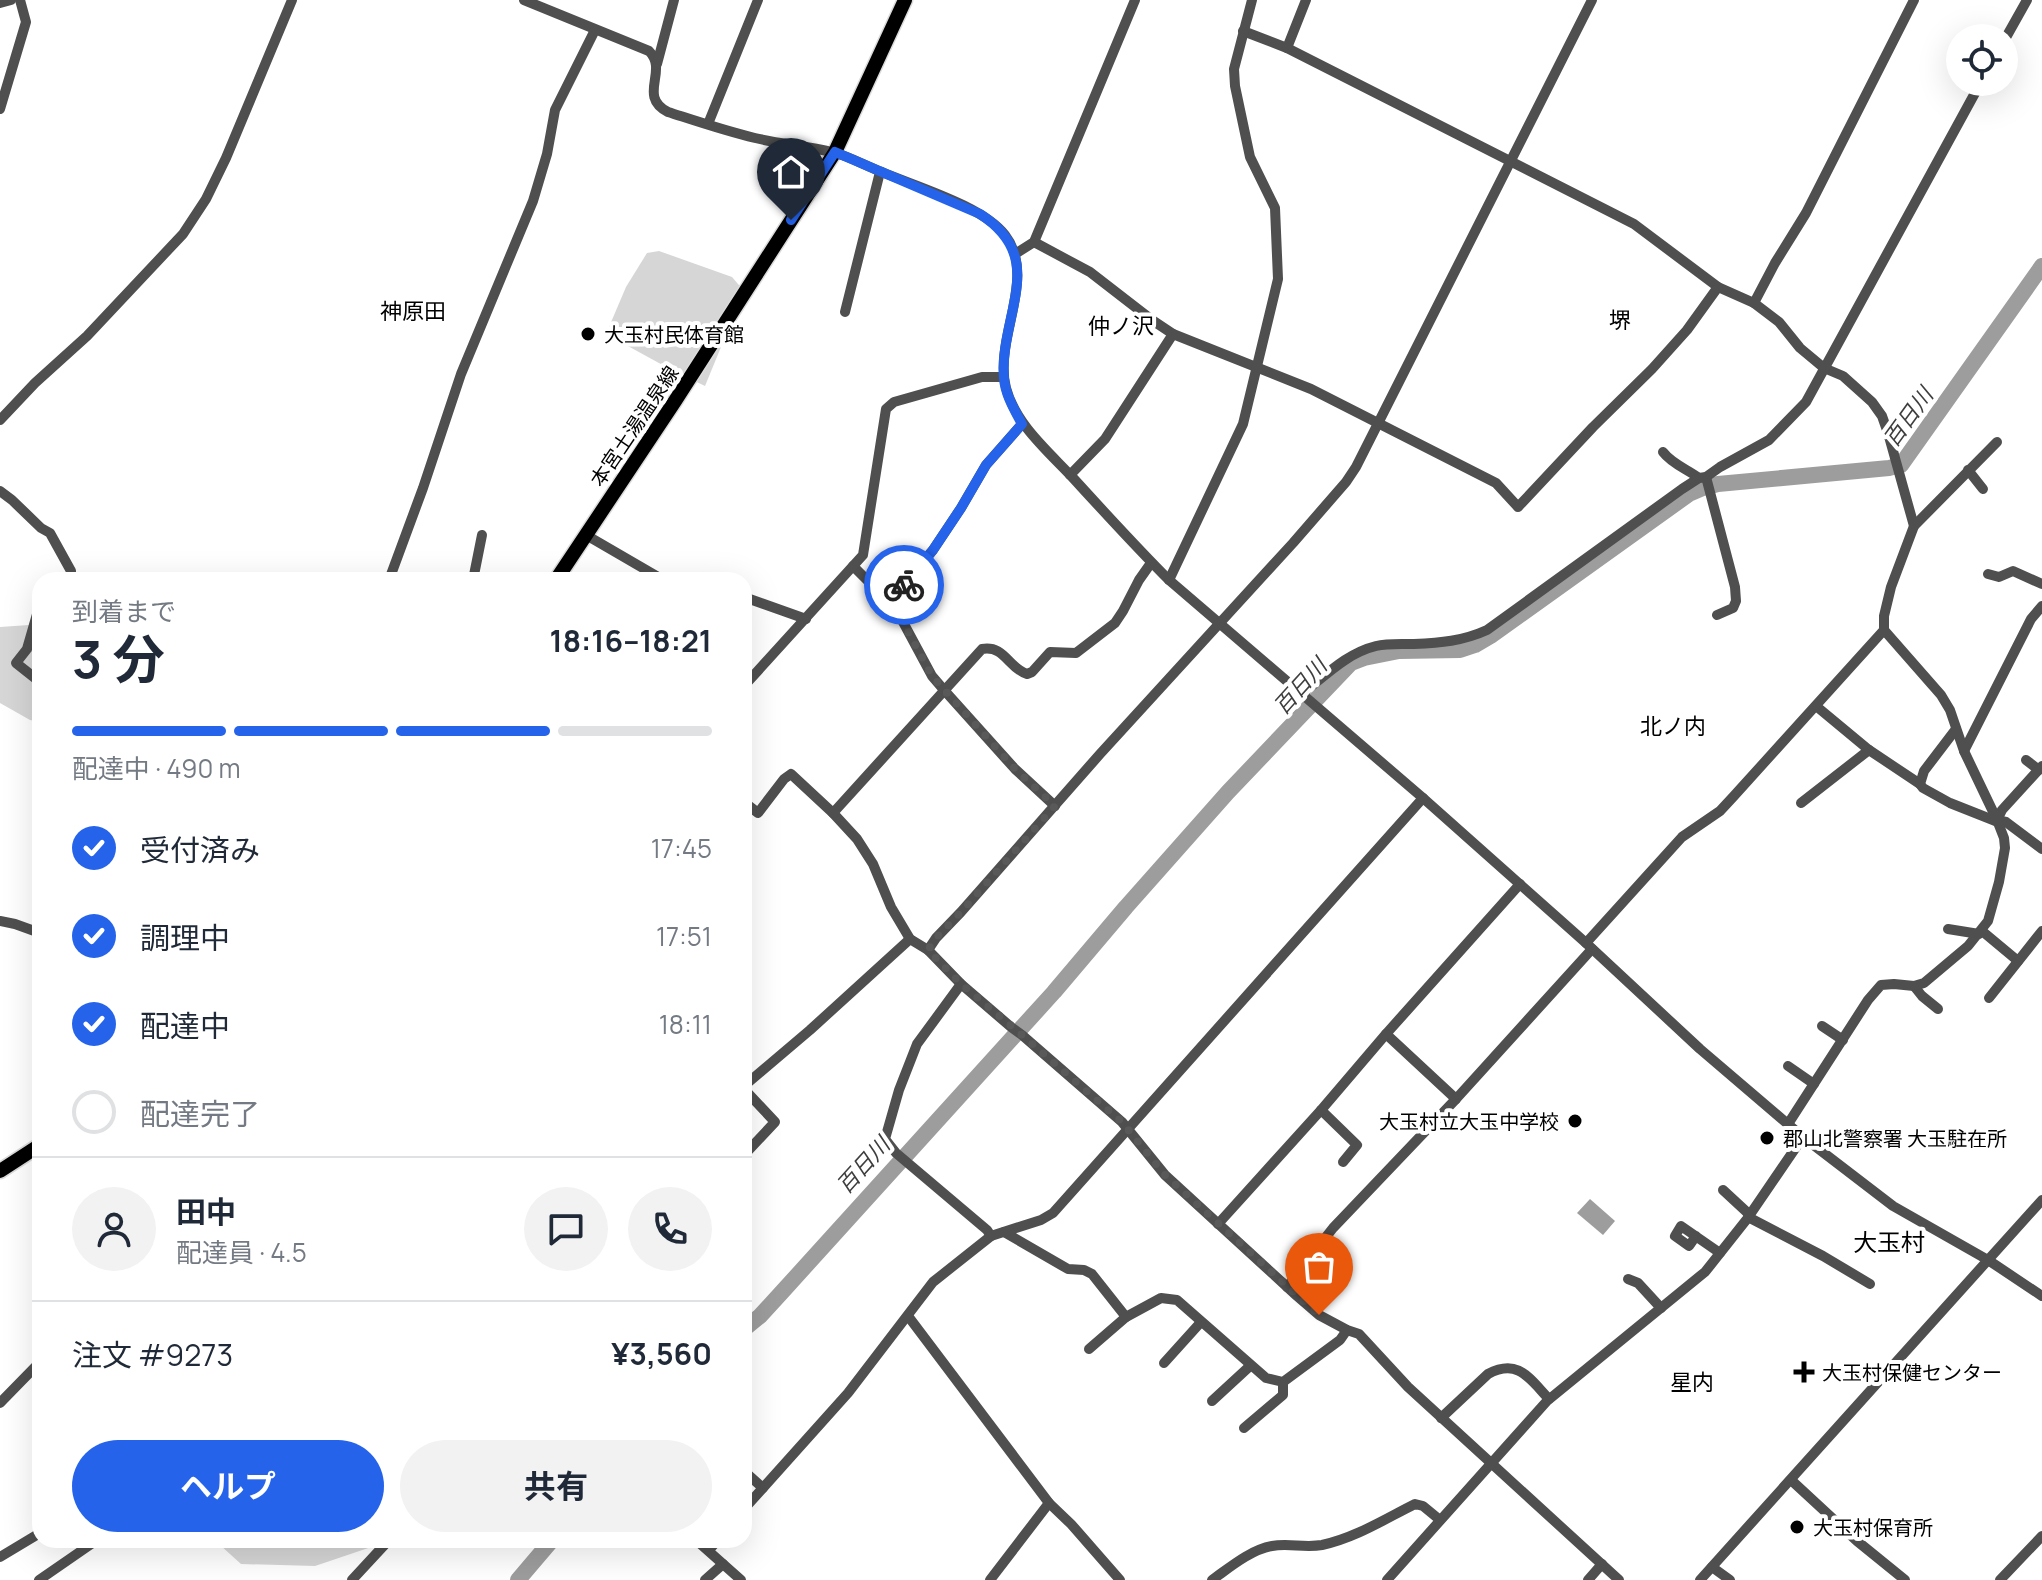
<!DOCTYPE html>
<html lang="ja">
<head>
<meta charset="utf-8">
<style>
  body { margin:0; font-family:Manrope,"Noto Sans JP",sans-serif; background:#f2f2f3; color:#1f2937; height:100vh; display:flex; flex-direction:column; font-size:30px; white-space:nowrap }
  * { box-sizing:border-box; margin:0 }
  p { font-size:26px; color:#747a83 }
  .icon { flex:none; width:44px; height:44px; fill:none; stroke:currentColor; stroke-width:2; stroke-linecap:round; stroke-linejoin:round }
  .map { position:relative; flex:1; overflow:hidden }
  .side { position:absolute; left:32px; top:572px; width:720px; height:976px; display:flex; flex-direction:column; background:#fff; border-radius:24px; box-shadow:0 8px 32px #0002 }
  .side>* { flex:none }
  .buttons { position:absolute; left:1946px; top:24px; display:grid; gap:16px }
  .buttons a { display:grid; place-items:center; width:72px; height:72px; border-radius:50%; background:#fff; box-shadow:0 8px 32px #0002; font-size:40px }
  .pin { position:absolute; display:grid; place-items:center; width:68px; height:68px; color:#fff; margin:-82px -34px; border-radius:50% 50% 50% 0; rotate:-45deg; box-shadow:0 0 8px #0007 }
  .pin .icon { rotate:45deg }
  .courier { position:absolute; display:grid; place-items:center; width:80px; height:80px; margin:-40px; border:6px solid #2563eb; border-radius:50%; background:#fff; color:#222; box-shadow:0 2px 10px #0007 }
  .overview em { font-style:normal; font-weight:700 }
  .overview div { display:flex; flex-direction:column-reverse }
  .overview { display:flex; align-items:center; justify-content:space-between; height:136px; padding:0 40px }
  h1 { font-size:52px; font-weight:700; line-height:60px }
  .bar { display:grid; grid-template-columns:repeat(4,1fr); gap:12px 8px; align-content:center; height:96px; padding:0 40px }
  .bar i { height:10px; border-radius:6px; background:#e0e1e3 }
  .bar .active { background:#2563eb }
  .bar p { grid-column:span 4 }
  .line { display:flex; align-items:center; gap:20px; padding:0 40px; border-top:2px solid #e0e1e3 }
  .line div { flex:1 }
  .round { display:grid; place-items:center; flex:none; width:84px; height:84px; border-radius:42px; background:#f2f2f3 }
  ol { padding:0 40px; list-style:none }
  li { display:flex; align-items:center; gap:24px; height:88px }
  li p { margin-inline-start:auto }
  li .icon { padding:8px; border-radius:50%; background:#2563eb; color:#fff; stroke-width:4 }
  li:last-child { color:#747a83 }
  li i { width:44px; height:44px; border:4px solid #e0e1e3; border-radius:50% }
  .action { display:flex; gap:16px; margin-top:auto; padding:16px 40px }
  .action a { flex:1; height:92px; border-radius:48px; background:#2563eb; color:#fff; font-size:32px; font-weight:700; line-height:92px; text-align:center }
  .action a+a { background:#f2f2f3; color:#1f2937 }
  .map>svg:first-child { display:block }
  .green { fill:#d6d6d6 }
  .water { fill:#9d9d9d }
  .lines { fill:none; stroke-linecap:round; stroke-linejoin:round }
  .river { stroke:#9d9d9d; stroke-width:16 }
  .major-casing { stroke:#dbdbdb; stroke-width:17 }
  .minor { stroke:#4f4f4f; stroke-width:10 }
  .major { stroke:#000; stroke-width:14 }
  .done { stroke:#595959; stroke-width:8; stroke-dasharray:0 14.4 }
  .route { stroke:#2563eb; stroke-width:10 }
  .poi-dot { fill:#000; stroke:#fff; stroke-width:3 }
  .labels { text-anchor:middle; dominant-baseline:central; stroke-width:8; stroke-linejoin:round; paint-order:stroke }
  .poi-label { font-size:20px; fill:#000; stroke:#fff; text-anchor:start }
  .street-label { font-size:20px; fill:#000; stroke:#fff }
  .neighbourhood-label { font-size:22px; fill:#000; stroke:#fff }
  .water-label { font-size:22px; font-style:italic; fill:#3e3e3e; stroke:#fff }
  .quarter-label { font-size:24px; fill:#000; stroke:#fff }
</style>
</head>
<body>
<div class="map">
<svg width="2042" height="1580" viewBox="0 0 2042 1580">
  <rect width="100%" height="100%" fill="#fff"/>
  <g class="green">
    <polygon points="659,251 732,277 744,291 705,386 668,368 606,334 626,287 647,253"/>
    <polygon points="29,625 40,629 40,722 30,720 0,703 0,627"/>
    <polygon points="226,1540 392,1540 315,1566 241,1564 220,1545"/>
  </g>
  <polygon class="water" points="1590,1199 1615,1221 1603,1235 1577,1213"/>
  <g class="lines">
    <g class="river">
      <polyline points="744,1329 760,1316 782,1292 1054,992 1126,907 1228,792 1351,663 1364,658 1399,651 1460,650 1475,645 1492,635 1689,494 1703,488 1718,484 1889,468 1901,465 2042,266"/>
      <polyline points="518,1580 552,1540"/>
    </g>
    <defs>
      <g id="major">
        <polyline points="556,580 675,401 835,152 905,0"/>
        <polyline points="0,1171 40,1145"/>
      </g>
    </defs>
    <use href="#major" class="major-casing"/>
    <g class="minor">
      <path d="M524,0L649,51C669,71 637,96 668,112C696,121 725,131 755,138C780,144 807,146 832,152C849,156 866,166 882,172C917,187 983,206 1005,235C1038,278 993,339 1006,388C1016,425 1048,451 1074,479C1105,513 1136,547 1169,580L1423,798L1586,943L1700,1049L1803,1137L1893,1206L1988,1260L2042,1296"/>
      <polyline points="0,3 11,0"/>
      <polyline points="1243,31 1287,48 1634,224 1718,287 1754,303 1779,322 1800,348 1824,368 1843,376 1872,402 1882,416 1888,433 1914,526"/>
      <polyline points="2004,41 2027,0"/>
      <polyline points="1287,48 1306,0"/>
      <polyline points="657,64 674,0"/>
      <polyline points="0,109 26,22 20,0"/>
      <polyline points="708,124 758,0"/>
      <polyline points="1034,242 1090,272 1152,320 1173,334 1311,389 1496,483 1518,507 1593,427 1652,369 1687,330 1718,287"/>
      <polyline points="1015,254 1034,242 1135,0"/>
      <polyline points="1754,303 1775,263 1806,213 1914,0"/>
      <polyline points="845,312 880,172"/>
      <polyline points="0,420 35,383 87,336 183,234 206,199 226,158 292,0"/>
      <path d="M1663,452C1672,464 1687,469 1699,478"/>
      <polyline points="1968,470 1983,489"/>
      <polyline points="1070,475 1105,439 1173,334"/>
      <polyline points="1706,477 1735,587 1736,601 1733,608 1717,615"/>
      <polyline points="0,491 12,500 41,528 50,533 71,571 71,575 66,580"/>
      <polyline points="586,535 660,578 667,580"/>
      <polyline points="853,566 896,609 932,676 944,690 1015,769 1055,806"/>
      <polyline points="1988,574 1999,577 2013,571 2042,584"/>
      <polyline points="389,580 423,488 461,374 533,201 547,154 555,110 595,30"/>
      <polyline points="473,580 482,535"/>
      <polyline points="1169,580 1243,424 1278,279 1275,208 1250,157 1235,86 1234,69 1252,0"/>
      <polyline points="744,597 806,619"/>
      <polyline points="890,602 933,550 961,508 986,465 1022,424"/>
      <polyline points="40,604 27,649 16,663 40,682"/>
      <polyline points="744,686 863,555 886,409 894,402 982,377 1004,377"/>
      <path d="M1303,693C1326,675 1347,653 1376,646C1388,643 1402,644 1414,644C1440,643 1463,641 1487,630L1682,489L1699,478L1706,477L1720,467L1769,440L1806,402L1981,82"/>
      <polyline points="1816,706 1869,750 1920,784"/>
      <polyline points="1956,729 1924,771 1920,784 1923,788 1950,803 1998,822"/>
      <polyline points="1964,751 2031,619 2042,606"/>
      <polyline points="2026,760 2039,770"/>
      <polyline points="744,802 758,813 784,779 791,774 833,813 857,839 873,864 891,907 910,939 928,950 961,984 1011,1027 1022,1035 1122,1122 1165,1175 1297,1296 1319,1315 1347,1330 1359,1334 1408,1387 1619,1580"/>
      <polyline points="1801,803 1869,750"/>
      <path d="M833,813L982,649C1005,645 1008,668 1027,674L1032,672L1050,652L1076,653L1115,623L1123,611L1139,580L1151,563"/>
      <polyline points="1997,820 2002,810 2042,766"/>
      <polyline points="1997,820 2006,822 2042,849"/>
      <polyline points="0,921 15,924 40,933"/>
      <polyline points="1948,929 1979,934"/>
      <polyline points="1982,931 2018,961"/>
      <polyline points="1586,943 1682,837 1720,811 1733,797 1884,630"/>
      <polyline points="928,950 936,938 961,912 1100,754 1293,543 1346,482 1356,467 1592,0"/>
      <polyline points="961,984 917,1044 899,1090 885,1139 896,1153 987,1230 991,1236"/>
      <polyline points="1914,986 1922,996 1938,1009"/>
      <polyline points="1989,998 2042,931"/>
      <polyline points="1822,1026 1843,1040"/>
      <polyline points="1788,1066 1814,1084"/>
      <polyline points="744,1086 810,1030 910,939"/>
      <polyline points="744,1089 775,1122 744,1155"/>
      <polyline points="1456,1099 1386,1034 1520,884"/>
      <polyline points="1321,1110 1357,1145 1343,1162"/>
      <polyline points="1788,1124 1868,1000 1881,985 1894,984 1914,986 1924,983 1968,946 1988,921 1999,882 2005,848 2004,838 1997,820 1964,751 1950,710 1941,695 1884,630 1884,616 1891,587 1914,526 1997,442"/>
      <polyline points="37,1146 40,1089"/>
      <polyline points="1723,1190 1750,1215"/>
      <polyline points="1748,1217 1823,1256 1870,1284"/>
      <polyline points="1218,1224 1322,1109 1386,1034"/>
      <polyline points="1004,1232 1068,1269 1084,1270 1092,1274 1126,1317 1161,1298 1177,1300 1266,1378 1283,1382 1340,1340 1347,1330"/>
      <polyline points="1696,1236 1689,1246 1675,1236 1681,1226 1720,1253"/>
      <polyline points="1628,1279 1638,1283 1661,1308"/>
      <polyline points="1287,1287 1333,1228 1456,1099 1592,949"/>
      <polyline points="908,1316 1049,1503 1071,1524 1120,1580"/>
      <polyline points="1089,1349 1126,1317"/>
      <polyline points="1164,1363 1201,1322"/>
      <polyline points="1212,1401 1250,1366"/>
      <polyline points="0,1403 40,1362"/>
      <path d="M1441,1418L1488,1374C1518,1358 1529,1378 1549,1399"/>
      <polyline points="1244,1428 1283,1395 1283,1382"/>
      <polyline points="744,1471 763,1488"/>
      <polyline points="1791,1480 1857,1541 1905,1580"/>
      <polyline points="744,1509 848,1393 933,1282 991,1236 1041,1220 1053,1213 1423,798"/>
      <polyline points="696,1540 741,1580"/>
      <polyline points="709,1550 718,1540"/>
      <polyline points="0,1557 40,1533"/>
      <polyline points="1712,1567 1730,1580"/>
      <polyline points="39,1580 97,1540"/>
      <polyline points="352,1580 389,1540"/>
      <polyline points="705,1580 723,1564"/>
      <polyline points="990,1580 1049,1503"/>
      <path d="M1212,1580C1229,1568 1250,1550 1272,1546C1288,1543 1305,1548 1322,1545C1355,1538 1385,1519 1415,1504L1423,1506L1440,1520"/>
      <polyline points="1387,1580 1547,1401 1705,1272 1747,1219 1803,1137"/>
      <polyline points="1588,1580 1602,1564"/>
      <polyline points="1700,1580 2042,1200"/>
      <polyline points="2000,1580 2042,1536"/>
    </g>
    <use href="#major" class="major"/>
  </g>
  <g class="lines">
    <polyline class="done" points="904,585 890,602 896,609 932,676 1015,769 1055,806 961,912 936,938 928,950 961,984 1022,1035 1122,1122 1165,1175 1319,1315"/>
    <path class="route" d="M791,220L835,152L980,214C1050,259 999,315 1004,378C1005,394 1014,409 1022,424L986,465L961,508L933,550L904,585"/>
  </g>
  <g class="poi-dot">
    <circle cx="588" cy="334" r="8"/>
    <circle cx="1575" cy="1121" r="8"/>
    <circle cx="1767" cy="1138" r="8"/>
    <path d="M1800 1360h8v8h8v8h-8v8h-8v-8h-8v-8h8z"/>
    <circle cx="1797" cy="1527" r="8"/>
  </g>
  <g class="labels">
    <g class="poi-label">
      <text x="604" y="334">大玉村民体育館</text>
      <text x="1559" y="1121" text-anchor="end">大玉村立大玉中学校</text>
      <text x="1783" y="1138">郡山北警察署 大玉駐在所</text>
      <text x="1822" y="1372">大玉村保健センター</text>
      <text x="1813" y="1527">大玉村保育所</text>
    </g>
    <g class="street-label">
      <text transform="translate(634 426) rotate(-56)">本宮土湯温泉線</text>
    </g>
    <g class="neighbourhood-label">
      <text x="413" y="311">神原田</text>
      <text x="1620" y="320">堺</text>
      <text x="1121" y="326">仲ノ沢</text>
      <text x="1673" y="726">北ノ内</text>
      <text x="1692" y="1382">星内</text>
    </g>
    <g class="water-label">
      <text transform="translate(1908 417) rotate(-54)">百日川</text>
      <text transform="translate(1300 686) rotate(-48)">百日川</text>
      <text transform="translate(863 1165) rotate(-48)">百日川</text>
    </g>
    <g class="quarter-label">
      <text x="1889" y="1241">大玉村</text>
    </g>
  </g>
</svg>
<div class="buttons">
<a><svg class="icon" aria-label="locate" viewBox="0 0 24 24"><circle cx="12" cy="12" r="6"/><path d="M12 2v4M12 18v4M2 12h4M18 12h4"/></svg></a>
</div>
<div class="pin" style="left:1319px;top:1315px;background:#ea580c"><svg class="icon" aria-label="bag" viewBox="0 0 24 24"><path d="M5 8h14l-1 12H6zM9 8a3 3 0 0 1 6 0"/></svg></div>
<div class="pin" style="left:791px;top:220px;background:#1f2937"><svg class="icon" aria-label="home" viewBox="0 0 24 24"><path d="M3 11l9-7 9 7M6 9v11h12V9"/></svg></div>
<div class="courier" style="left:904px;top:585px"><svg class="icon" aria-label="bike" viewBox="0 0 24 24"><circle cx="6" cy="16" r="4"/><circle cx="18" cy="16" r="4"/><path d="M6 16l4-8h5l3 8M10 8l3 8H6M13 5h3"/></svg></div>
<section class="side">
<div class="overview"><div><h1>3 分</h1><p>到着まで</p></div><em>18:16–18:21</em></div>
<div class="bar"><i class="active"></i><i class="active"></i><i class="active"></i><i></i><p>配達中 · 490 m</p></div>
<ol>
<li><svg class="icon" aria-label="check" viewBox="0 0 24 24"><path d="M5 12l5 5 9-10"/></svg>受付済み<p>17:45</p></li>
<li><svg class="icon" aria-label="check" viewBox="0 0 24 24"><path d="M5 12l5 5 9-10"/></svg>調理中<p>17:51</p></li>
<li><svg class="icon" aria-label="check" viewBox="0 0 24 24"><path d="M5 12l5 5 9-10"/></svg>配達中<p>18:11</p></li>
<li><i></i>配達完了</li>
</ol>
<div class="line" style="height:144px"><a class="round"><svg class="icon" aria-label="person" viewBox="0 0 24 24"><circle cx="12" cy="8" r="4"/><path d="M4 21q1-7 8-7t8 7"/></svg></a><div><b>田中</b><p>配達員 · 4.5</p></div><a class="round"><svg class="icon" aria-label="chat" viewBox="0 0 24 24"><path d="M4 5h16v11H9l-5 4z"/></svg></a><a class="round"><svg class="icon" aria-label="phone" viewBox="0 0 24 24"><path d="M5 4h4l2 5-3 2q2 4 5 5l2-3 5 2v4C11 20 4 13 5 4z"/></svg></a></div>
<div class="line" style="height:104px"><div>注文 #9273</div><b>¥3,560</b></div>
<div class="action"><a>ヘルプ</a><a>共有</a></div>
</section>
</div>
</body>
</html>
